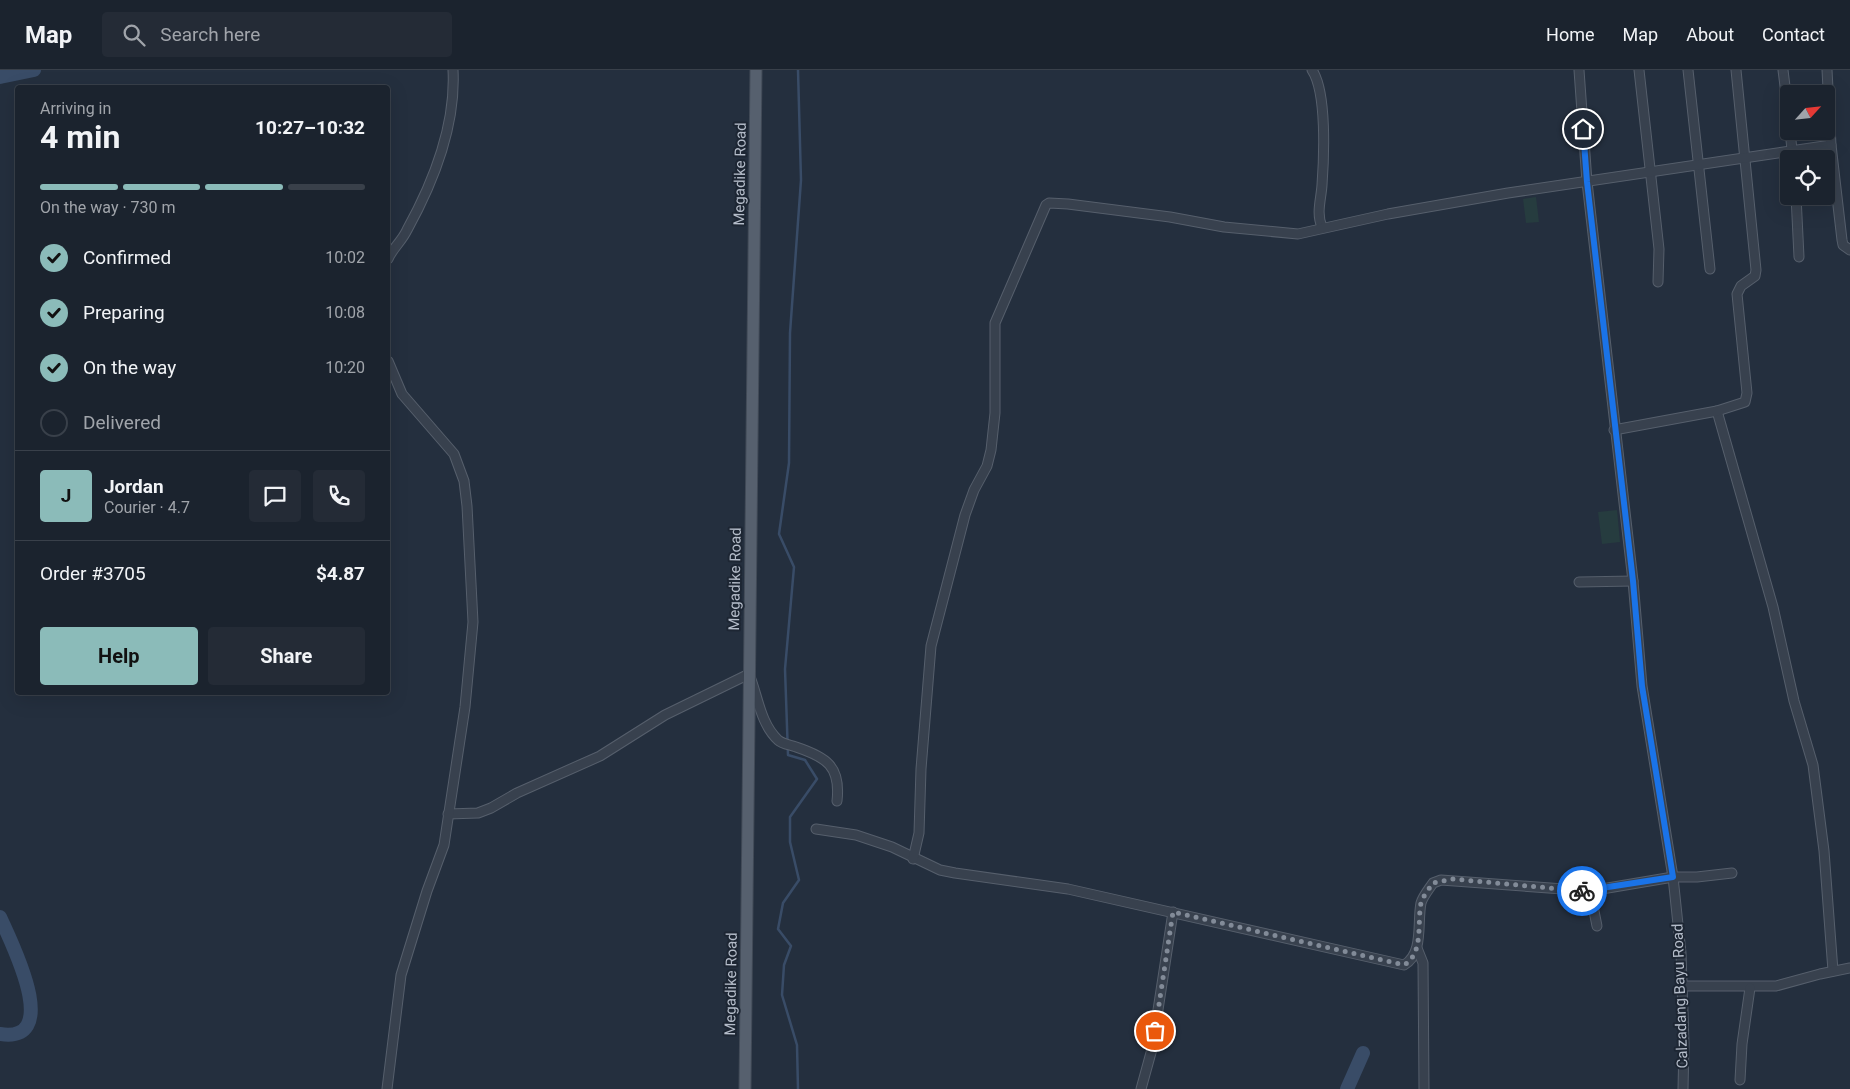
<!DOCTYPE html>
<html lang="en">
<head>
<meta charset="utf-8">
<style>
  body { margin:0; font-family:Roboto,sans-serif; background:#242b36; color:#f1f3f6; height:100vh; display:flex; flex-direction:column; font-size:19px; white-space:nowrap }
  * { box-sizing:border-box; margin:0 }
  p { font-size:16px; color:#a0a4aa }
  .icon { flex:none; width:28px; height:28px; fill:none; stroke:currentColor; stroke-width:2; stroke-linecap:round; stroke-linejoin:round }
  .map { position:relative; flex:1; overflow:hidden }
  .sheet { position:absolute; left:15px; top:15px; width:375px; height:610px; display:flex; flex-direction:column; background:#1b232e; border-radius:5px; box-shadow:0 5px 20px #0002,0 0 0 1px #39404a }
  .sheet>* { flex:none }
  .needle { width:32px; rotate:63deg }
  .fabs { position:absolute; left:1780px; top:15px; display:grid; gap:10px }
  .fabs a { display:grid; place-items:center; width:55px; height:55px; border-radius:5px; background:#1b232e; box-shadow:0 5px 20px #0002,0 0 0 1px #39404a; font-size:25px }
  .pin { position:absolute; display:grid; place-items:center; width:42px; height:42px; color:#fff; margin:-21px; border:2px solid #fff; border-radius:50%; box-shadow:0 1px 5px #0007 }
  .courier { position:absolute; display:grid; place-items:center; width:50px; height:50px; margin:-25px; border:4px solid #1a73e8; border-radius:50%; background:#fff; color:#222; box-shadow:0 1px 6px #0007 }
  .head em { font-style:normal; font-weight:700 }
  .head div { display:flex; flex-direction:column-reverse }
  .head { display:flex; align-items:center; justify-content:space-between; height:85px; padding:0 25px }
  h1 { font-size:32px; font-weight:700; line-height:38px }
  .bar { display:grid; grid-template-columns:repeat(4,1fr); gap:8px 5px; align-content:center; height:60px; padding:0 25px }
  .bar i { height:6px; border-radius:4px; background:#39404a }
  .bar .selected { background:#8bbbb9 }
  .bar p { grid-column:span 4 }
  .line { display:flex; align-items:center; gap:12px; padding:0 25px; border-top:1px solid #39404a }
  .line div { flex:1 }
  .round { display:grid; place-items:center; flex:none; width:52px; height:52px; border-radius:5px; background:#242b36 }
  ol { padding:0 25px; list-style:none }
  li { display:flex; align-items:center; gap:15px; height:55px }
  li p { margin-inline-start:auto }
  li .icon { padding:5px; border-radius:50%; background:#8bbbb9; color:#111; stroke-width:4 }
  li:last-child { color:#a0a4aa }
  li i { width:28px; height:28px; border:2px solid #39404a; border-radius:50% }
  .primary-button { display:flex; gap:10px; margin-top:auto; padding:10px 25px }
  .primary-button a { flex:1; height:58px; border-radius:5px; background:#8bbbb9; color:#111; font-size:20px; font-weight:700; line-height:58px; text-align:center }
  .primary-button a+a { background:#242b36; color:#f1f3f6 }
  header { display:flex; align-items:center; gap:30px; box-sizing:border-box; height:70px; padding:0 25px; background:#1b232e; border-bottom:1px solid #39404a }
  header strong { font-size:24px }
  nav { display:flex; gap:28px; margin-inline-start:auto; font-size:18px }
  .search { width:350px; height:45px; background:#242b36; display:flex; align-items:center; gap:12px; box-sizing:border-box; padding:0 18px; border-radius:5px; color:#a0a4aa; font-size:19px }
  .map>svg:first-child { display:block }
  .green { fill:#263c3f }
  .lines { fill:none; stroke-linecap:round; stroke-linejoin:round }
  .stream { stroke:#394c67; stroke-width:2.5 }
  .river { stroke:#394c67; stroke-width:14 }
  .minor-casing { stroke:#565f6c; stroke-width:11 }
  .major-casing { stroke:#414a57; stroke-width:13 }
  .minor { stroke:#38414e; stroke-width:9 }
  .major { stroke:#56606e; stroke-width:11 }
  .done { stroke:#828b98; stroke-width:5; stroke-dasharray:0 9 }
  .route { stroke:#1a73e8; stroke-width:6 }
  .labels { text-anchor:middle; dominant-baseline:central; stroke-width:4; stroke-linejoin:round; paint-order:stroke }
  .street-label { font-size:15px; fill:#b4bcc9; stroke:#1d2633 }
</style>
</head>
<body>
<header>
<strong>Map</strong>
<div class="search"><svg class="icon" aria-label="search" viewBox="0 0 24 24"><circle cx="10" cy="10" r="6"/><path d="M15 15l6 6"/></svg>Search here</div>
<nav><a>Home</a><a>Map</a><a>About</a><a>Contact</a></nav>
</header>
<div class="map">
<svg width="1850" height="1019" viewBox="0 0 1850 1019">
  <rect width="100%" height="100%" fill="#242f3e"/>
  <g class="green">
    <polygon points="1536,127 1539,152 1526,153 1523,129"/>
    <polygon points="1617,440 1620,472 1602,474 1598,442"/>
  </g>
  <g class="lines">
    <polyline class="stream" points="798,0 801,110 790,263 789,393 779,464 794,497 785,599 788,685 805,690 817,709 790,747 790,772 799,810 783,833 778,859 791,876 784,895 782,925 797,975 798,1019"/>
    <g class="river">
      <polyline points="0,7 34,0"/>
      <path d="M0,847C10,870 64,974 0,964"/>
      <polyline points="1347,1019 1363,983"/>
    </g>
    <defs>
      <g id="minor">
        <path d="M1312,0C1327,22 1324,88 1322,115C1321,130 1316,143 1322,157"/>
        <polyline points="1579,0 1587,112 1633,511 1642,616 1673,807 1681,883 1684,974 1683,1019"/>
        <polyline points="1639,0 1659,179 1658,212"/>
        <polyline points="1688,0 1710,199"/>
        <polyline points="1783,0 1789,49"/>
        <polyline points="1827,0 1831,75 1842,170 1843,175 1850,180"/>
        <polyline points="1790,61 1793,89"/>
        <polyline points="1796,126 1799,187"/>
        <path d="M388,189C392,179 402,171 407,160C433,113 456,55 453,0"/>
        <polyline points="1717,341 1773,537 1794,631 1813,695 1824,781 1833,901"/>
        <polyline points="1614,360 1717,341 1745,332 1747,323 1737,224 1741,216 1755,206 1756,200 1736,0"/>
        <polyline points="1579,512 1633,511"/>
        <path d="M448,744L478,743L491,738L517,723L600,686L665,645L749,604C758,626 760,653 778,670C782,674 791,675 796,677C826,687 841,696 837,731"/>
        <path d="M816,759L856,765L892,777L940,800L955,803L1068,819L1404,895C1424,884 1417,852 1421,833C1423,826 1429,819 1433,813L1441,810L1590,821L1673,807H1697L1732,803"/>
        <polyline points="913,789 919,763 921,699 931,576 965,445 974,420 987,396 991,380 995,343 995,253 1046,135 1049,133 1068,134 1170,147 1224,157 1298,164 1388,144 1508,123 1831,75"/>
        <polyline points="1590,821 1597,856"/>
        <polyline points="1417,878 1423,893 1424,1019"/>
        <polyline points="1682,916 1776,916 1820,904 1850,898"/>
        <polyline points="1740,1010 1742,974 1750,918"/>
        <polyline points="387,1019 401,905 427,821 444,775 465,637 473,552 467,436 464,411 454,384 402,324 388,291"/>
        <polyline points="1141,1019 1152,979 1173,842"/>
      </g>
      <polyline id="major" points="745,1019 756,0"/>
    </defs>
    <use href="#minor" class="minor-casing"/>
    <use href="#major" class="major-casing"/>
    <use href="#minor" class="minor"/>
    <use href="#major" class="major"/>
  </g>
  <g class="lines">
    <path class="done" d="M1155,961L1173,842L1404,895C1424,884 1417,852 1421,833C1423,826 1429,819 1433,813L1453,809L1582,821"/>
    <polyline class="route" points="1582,821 1673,807 1642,616 1633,511 1587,112 1583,59"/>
  </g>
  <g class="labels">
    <g class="street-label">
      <text transform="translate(740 104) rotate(-89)">Megadike Road</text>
      <text transform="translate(735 509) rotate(-89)">Megadike Road</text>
      <text transform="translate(731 914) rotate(-89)">Megadike Road</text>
      <text transform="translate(1680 926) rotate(-92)">Calzadang Bayu Road</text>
    </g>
  </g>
</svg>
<div class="fabs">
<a><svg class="needle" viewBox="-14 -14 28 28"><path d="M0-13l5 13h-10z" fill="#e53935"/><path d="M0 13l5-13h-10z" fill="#a0a4aa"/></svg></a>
<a><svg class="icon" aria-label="locate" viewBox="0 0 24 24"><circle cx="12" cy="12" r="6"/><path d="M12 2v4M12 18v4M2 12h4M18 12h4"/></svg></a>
</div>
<div class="pin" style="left:1155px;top:961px;background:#ea580c"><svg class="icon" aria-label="bag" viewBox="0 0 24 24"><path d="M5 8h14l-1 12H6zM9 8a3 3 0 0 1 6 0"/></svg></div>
<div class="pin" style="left:1583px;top:59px;background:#1f2937"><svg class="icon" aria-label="home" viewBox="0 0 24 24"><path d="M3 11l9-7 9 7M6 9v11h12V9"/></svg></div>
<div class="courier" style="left:1582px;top:821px"><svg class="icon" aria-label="bike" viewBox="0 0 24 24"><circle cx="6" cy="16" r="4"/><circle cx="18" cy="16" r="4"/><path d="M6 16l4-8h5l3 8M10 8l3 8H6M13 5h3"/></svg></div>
<section class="sheet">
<div class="head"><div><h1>4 min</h1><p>Arriving in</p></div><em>10:27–10:32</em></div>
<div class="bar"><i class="selected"></i><i class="selected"></i><i class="selected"></i><i></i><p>On the way · 730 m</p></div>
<ol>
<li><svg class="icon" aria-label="check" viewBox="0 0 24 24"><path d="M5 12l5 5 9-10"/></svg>Confirmed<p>10:02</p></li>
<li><svg class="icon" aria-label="check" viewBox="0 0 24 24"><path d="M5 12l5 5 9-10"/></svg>Preparing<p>10:08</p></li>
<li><svg class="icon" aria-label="check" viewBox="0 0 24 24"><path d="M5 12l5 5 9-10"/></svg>On the way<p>10:20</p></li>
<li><i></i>Delivered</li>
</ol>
<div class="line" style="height:90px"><b class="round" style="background:#8bbbb9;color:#111">J</b><div><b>Jordan</b><p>Courier · 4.7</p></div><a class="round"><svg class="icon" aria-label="chat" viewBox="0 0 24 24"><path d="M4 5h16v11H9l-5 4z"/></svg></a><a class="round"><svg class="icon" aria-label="phone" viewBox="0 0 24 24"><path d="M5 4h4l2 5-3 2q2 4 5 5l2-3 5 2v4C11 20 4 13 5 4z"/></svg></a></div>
<div class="line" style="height:65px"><div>Order #3705</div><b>$4.87</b></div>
<div class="primary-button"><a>Help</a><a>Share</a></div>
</section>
</div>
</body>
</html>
